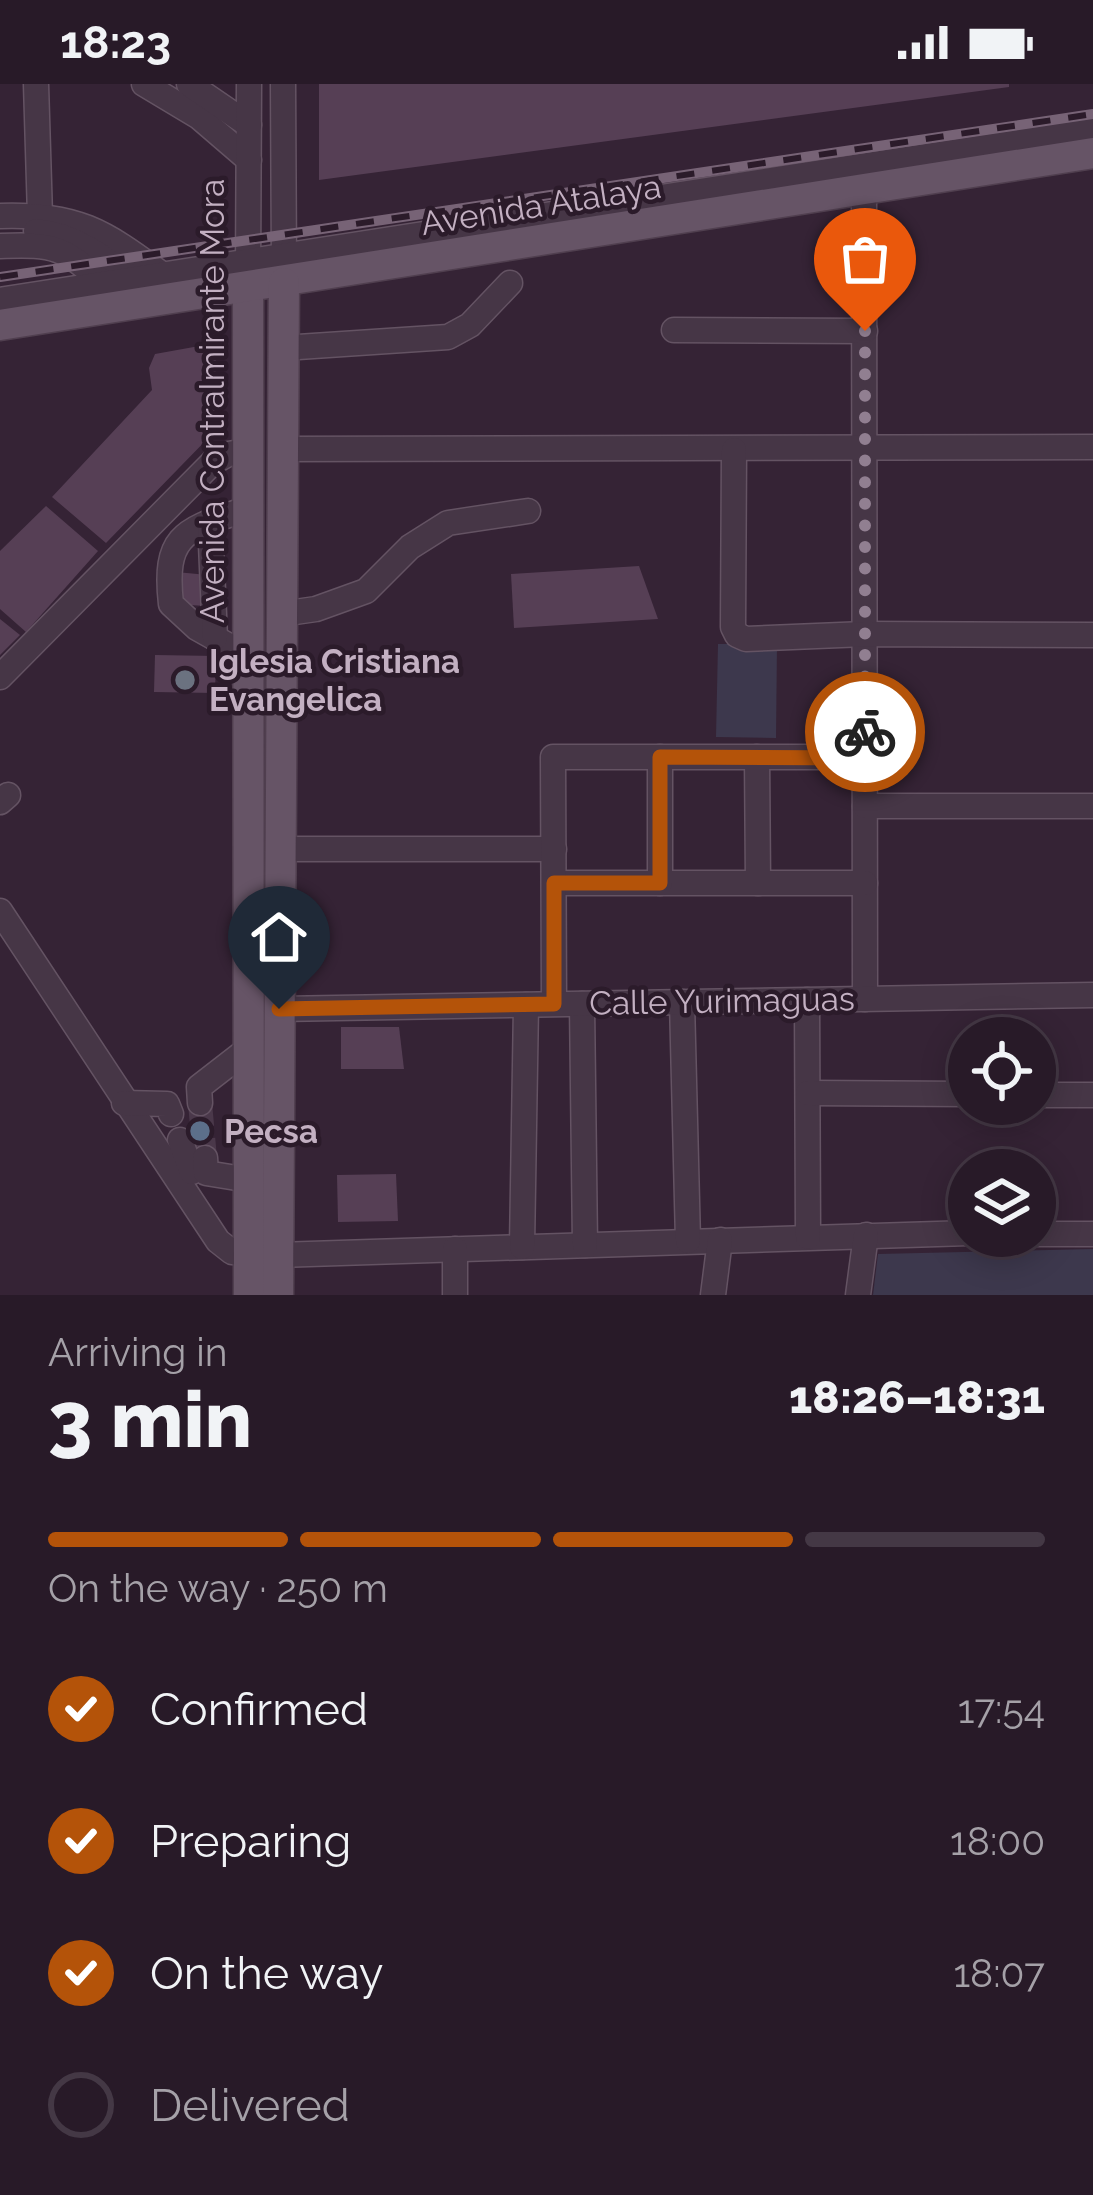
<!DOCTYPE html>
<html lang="en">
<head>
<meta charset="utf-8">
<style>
  body { margin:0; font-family:Raleway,sans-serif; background:#342734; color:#f1f3f6; height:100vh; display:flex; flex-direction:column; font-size:45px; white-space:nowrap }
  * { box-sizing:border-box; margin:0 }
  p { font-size:39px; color:#a5a1a8 }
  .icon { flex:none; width:66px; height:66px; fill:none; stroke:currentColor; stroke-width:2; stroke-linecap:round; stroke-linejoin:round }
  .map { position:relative; height:1211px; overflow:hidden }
  .side { display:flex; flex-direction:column; background:#281a28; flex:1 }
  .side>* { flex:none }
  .controls { position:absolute; left:948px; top:933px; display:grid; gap:24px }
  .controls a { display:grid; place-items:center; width:108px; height:108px; border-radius:50%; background:#281a28; box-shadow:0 6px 30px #0003,0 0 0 3px #443845; font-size:60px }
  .pin { position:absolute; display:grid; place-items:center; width:102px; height:102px; color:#fff; margin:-123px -51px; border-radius:50% 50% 50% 0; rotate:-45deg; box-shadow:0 0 12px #0007 }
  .pin .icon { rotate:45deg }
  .courier { position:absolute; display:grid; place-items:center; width:120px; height:120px; margin:-60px; border:9px solid #b45309; border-radius:50%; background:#fff; color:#222; box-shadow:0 3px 15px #0007 }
  .summary em { font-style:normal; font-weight:800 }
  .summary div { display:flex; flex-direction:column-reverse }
  .summary { display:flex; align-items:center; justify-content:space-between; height:204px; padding:0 48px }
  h1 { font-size:78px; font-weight:800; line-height:90px }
  .bar { display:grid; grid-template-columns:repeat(4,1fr); gap:18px 12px; align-content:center; height:144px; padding:0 48px }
  .bar i { height:15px; border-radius:9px; background:#443845 }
  .bar .selected { background:#b45309 }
  .bar p { grid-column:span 4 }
  ol { padding:0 48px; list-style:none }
  li { display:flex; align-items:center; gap:36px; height:132px }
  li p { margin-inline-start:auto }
  li .icon { padding:12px; border-radius:50%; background:#b45309; color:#fff; stroke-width:4 }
  li:last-child { color:#a5a1a8 }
  li i { width:66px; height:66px; border:6px solid #443845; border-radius:50% }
  .status { display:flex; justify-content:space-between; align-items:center; height:84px; padding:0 60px; background:#281a28; direction:ltr }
  .status svg { height:33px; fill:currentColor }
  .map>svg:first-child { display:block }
  .green { fill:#3d384d }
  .building { fill:#563f55 }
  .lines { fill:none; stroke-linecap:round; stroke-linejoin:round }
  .minor-tunnel { stroke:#4a384a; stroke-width:24; stroke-dasharray:24 12; stroke-linecap:butt }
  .minor-casing { stroke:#645363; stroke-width:27 }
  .major-casing { stroke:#503f4f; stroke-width:33 }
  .minor { stroke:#463646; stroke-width:24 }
  .major { stroke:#665466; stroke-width:30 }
  .rail-casing { stroke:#776376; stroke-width:10 }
  .rail { stroke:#2b1b2a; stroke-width:6; stroke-dasharray:18; stroke-linecap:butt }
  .done { stroke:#917f91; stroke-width:12; stroke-dasharray:0 21.6 }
  .route { stroke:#b45309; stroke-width:15 }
  .worship-dot { fill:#6b7280; stroke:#2b1b2a; stroke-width:4.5 }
  .service-dot { fill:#5c6f8a; stroke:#2b1b2a; stroke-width:4.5 }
  .labels { text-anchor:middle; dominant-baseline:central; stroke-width:9; stroke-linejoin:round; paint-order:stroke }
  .street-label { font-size:33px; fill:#c3b0c2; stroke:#2b1b2a }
  .poi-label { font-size:33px; font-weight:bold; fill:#c3b0c2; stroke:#2b1b2a; text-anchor:start }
</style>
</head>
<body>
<div class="status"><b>18:23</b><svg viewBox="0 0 49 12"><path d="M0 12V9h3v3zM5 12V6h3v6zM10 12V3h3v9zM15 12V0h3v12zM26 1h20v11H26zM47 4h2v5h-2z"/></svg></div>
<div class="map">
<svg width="1093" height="1211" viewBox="0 0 1093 1211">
  <rect width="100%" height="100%" fill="#352335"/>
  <g class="green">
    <polygon points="718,560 777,560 776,654 716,653"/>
    <polygon points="1093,1165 1093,1211 873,1211 878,1170"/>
  </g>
  <g class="building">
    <polygon points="319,0 1009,0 1009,3 319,96"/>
    <polygon points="216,259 215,347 106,459 52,413 152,306 149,284 155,270"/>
    <polygon points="46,422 98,467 26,548 0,525 0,467"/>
    <polygon points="639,482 658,535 514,544 511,490"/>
    <polygon points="176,488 208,491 206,522 173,520"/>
    <polygon points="0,535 20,551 0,571"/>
    <polygon points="155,571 216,572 215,609 154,608"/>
    <polygon points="341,943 399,943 404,985 341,985"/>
    <polygon points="190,1019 209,1019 210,1074 191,1074"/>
    <polygon points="396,1090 398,1137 338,1138 337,1091"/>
  </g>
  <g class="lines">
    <polyline class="minor-tunnel" points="200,1019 205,1074"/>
    <defs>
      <g id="minor">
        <polyline points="36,0 40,132"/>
        <polyline points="144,0 199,33 249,76"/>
        <polyline points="189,0 249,41"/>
        <polyline points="283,0 284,184"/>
        <polyline points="864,105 865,915"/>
        <path d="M0,132C78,130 102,146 163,191"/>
        <path d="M36,147C75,151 102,172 133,195"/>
        <path d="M0,162C57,160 62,163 105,200"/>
        <polyline points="248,190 249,0"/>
        <polyline points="0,216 1093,46"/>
        <polyline points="674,246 865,247"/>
        <polyline points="283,264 448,253 470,241 510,199"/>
        <polyline points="281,365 1093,363"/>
        <polyline points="734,366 733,543 737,551 746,555 865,550 1093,551"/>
        <path d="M246,425C186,446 163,449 171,520L197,544L247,572"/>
        <polyline points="210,437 215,554"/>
        <polyline points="281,530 316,525 366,507 410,463 448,439 528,427"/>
        <polyline points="0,593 212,379 228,370 246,367"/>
        <polyline points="757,673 758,799"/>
        <polyline points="0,718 8,711"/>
        <polyline points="865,722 1093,722"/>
        <polyline points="280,765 554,765"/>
        <polyline points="554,799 865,799"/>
        <polyline points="660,799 660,673"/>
        <polyline points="0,827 218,1157 232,1168 278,1171 969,1149"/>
        <polyline points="807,916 808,1153"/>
        <polyline points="682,918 688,1157"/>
        <polyline points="554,919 553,673 865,673"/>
        <polyline points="582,920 585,1161"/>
        <polyline points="279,925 1093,911"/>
        <polyline points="808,1009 969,1010"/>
        <polyline points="1035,1011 1093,1011"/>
        <polyline points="124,1019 167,1020 171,1030"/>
        <polyline points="200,1019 199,1003 248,965"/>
        <polyline points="180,1056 192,1088"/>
        <polyline points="205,1074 206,1089 249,1096"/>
        <polyline points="1035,1150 1093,1150"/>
        <polyline points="522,1163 526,921"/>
        <polyline points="455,1211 455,1165"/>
        <polyline points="713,1211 720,1156"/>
        <polyline points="858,1211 866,1151"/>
      </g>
      <g id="major">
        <polyline points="248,204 249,1211"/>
        <polyline points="0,241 1093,69"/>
        <polyline points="278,1211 284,199"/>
      </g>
    </defs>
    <use href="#minor" class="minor-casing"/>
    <use href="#major" class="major-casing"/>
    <use href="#minor" class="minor"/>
    <use href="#major" class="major"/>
    <defs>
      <polyline id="rail" points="0,193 1093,30"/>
    </defs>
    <use href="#rail" class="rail-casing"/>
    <use href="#rail" class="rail"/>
  </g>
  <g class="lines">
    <polyline class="done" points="865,247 865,648"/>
    <polyline class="route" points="279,925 554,920 554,799 660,799 660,673 865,674 865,648"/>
  </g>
  <circle class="worship-dot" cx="185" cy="596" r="12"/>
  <circle class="service-dot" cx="200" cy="1047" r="12"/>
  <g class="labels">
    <g class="street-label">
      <text transform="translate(541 121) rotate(-9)">Avenida Atalaya</text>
      <text transform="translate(212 317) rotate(-90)">Avenida Contralmirante Mora</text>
      <text transform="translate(722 917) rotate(-1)">Calle Yurimaguas</text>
    </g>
    <g class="poi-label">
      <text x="209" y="577">Iglesia Cristiana<tspan x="209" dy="38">Evangelica</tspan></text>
      <text x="224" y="1047">Pecsa</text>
    </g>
  </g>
</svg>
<div class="controls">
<a><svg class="icon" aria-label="locate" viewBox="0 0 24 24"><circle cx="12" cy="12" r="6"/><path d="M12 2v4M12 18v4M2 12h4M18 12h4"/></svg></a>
<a><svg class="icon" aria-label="layers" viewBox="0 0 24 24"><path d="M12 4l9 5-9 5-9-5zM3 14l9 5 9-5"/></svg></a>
</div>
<div class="pin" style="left:865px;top:247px;background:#ea580c"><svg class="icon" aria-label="bag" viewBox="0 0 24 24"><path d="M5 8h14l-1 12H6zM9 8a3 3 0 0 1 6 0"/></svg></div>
<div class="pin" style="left:279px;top:925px;background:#1f2937"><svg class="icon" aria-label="home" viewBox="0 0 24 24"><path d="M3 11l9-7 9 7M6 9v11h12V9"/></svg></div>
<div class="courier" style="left:865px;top:648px"><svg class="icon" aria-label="bike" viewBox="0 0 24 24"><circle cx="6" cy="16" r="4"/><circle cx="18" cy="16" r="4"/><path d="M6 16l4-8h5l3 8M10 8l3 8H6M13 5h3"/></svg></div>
</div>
<section class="side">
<div class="summary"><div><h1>3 min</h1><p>Arriving in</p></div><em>18:26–18:31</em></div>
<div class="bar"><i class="selected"></i><i class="selected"></i><i class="selected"></i><i></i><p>On the way · 250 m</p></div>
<ol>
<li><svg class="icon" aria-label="check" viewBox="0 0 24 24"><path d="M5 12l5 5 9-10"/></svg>Confirmed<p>17:54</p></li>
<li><svg class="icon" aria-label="check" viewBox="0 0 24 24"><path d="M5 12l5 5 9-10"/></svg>Preparing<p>18:00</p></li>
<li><svg class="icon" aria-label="check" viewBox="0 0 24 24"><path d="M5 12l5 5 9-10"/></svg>On the way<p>18:07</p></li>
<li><i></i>Delivered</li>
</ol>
</section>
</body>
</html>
